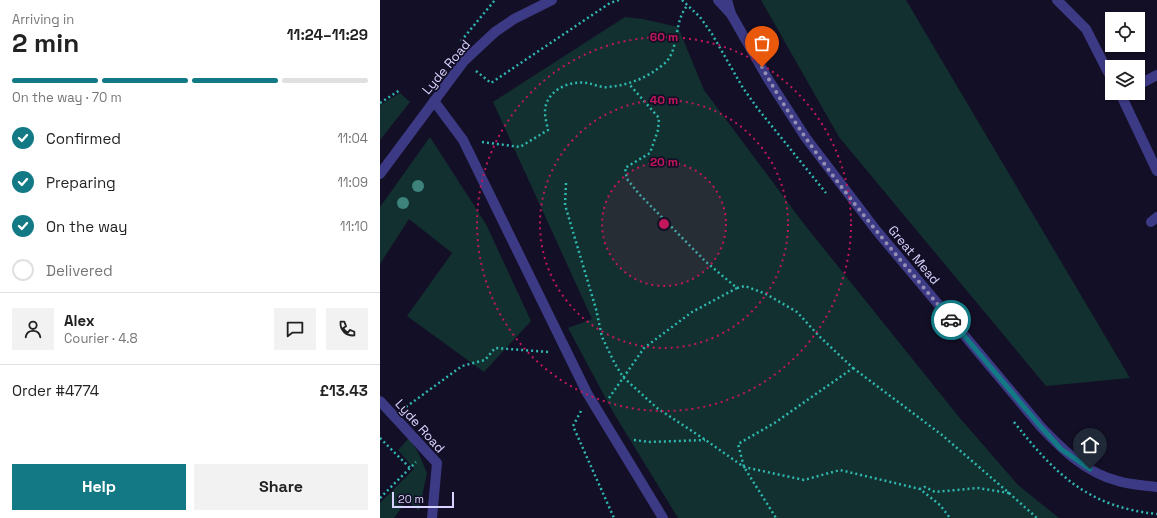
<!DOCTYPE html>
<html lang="en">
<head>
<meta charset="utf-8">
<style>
  body { margin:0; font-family:"Space Grotesk",sans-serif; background:#f2f2f2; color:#222; height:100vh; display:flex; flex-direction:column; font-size:15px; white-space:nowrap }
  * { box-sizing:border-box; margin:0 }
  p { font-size:13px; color:#767676 }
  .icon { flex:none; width:22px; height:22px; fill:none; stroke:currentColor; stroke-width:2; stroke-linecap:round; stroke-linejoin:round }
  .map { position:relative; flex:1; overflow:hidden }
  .side { display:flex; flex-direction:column; background:#fff; width:380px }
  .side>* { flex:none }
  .buttons { position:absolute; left:725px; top:12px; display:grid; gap:8px }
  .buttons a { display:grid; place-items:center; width:40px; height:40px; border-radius:0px; background:#fff; box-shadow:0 1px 3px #0004; font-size:20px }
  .scale { position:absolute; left:12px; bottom:10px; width:62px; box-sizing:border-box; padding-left:4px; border:2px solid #d9d4ff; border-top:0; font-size:11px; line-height:14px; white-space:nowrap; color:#d9d4ff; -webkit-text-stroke:3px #130f26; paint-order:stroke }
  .pin { position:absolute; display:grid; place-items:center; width:34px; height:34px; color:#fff; margin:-41px -17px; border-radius:50% 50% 50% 0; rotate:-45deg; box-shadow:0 0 4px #0007 }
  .pin .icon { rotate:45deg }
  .courier { position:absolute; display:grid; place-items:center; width:40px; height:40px; margin:-20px; border:3px solid #137a85; border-radius:50%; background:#fff; color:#222; box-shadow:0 1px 5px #0007 }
  .headline em { font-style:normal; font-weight:700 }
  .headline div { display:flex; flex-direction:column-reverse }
  .headline { display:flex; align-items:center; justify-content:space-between; height:68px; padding:0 12px }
  h1 { font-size:26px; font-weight:700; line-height:30px }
  .bar { display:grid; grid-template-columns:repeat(4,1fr); gap:6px 4px; align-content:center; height:48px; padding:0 12px }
  .bar i { height:5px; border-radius:3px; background:#e0e0e0 }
  .bar .selected { background:#137a85 }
  .bar p { grid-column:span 4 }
  .line { display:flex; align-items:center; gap:10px; padding:0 12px; border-top:1px solid #e0e0e0 }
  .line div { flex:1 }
  .round { display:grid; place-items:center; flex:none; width:42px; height:42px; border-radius:0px; background:#f2f2f2 }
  ol { padding:0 12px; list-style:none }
  li { display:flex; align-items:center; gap:12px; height:44px }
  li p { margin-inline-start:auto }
  li .icon { padding:4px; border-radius:50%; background:#137a85; color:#fff; stroke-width:4 }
  li:last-child { color:#767676 }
  li i { width:22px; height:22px; border:2px solid #e0e0e0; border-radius:50% }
  .cta { display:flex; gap:8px; margin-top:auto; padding:8px 12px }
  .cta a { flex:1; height:46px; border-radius:0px; background:#137a85; color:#fff; font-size:16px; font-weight:700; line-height:46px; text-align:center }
  .cta a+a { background:#f2f2f2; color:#222 }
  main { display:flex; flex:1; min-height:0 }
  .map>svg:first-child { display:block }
  .green { fill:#12302f }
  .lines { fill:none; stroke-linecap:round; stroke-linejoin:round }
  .path { stroke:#2fb8b0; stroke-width:2.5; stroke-dasharray:2 3; stroke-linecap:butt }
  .minor { stroke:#3d3a85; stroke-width:10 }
  .tree { fill:#3d827b }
  .done { stroke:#948fb3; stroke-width:4; stroke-dasharray:0 7.2 }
  .route { stroke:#137a85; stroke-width:5 }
  .ring { fill:none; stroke:#c2185b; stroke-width:2; stroke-dasharray:2 4 }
  .labels { text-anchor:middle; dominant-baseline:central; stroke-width:3.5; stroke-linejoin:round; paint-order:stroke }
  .street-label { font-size:13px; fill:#d9d4ff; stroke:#130f26 }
  .centre { fill:#c2185b; stroke:#130f26; stroke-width:2 }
  .ring-label { font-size:12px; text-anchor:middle; font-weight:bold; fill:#c2185b; stroke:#130f26; stroke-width:3.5; stroke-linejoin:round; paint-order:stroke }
</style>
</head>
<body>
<main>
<section class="side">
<div class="headline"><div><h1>2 min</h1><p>Arriving in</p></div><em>11:24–11:29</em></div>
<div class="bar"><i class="selected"></i><i class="selected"></i><i class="selected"></i><i></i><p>On the way · 70 m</p></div>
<ol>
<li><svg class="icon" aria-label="check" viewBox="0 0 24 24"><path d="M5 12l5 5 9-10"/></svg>Confirmed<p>11:04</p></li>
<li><svg class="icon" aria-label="check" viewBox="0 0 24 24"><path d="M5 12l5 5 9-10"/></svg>Preparing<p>11:09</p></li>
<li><svg class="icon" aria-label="check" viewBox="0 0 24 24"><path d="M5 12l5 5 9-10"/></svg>On the way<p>11:10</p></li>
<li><i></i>Delivered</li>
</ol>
<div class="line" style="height:72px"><a class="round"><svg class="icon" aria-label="person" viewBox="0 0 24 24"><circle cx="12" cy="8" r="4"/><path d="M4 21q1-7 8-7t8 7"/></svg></a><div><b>Alex</b><p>Courier · 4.8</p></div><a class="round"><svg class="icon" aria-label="chat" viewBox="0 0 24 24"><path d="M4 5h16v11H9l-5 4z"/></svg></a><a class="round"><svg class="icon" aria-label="phone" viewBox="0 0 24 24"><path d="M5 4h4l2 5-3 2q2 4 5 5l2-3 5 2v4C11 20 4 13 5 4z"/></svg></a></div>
<div class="line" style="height:52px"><div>Order #4774</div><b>£13.43</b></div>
<div class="cta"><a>Help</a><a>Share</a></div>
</section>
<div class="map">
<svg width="777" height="518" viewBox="0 0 777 518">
  <rect width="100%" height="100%" fill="#130f26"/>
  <g class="green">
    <polygon points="381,0 526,0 750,378 666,386 459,137"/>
    <polygon points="245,17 263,19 298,27 324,90 424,224 579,417 638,485 679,518 298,518 233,412 188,328 212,319 113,102"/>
    <polygon points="20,93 30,102 0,140 0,105"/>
    <polygon points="50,137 106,224 151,321 104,372 27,316 72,253 29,219 0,264 0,207"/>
    <polygon points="29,438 38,452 47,473 39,511 27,500 14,518 0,518 0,503 34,469 18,450"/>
  </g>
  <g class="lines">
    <g class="path">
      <polyline points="302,0 320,17 332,34 363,88 378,109 446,193"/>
      <polyline points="81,41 115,0"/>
      <polyline points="96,71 111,83 230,3 239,0"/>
      <polyline points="0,103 20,90"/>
      <path d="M102,142L140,147L168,130C167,125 165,118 165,112C165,91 189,80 207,83C214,84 221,88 228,87C249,85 267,78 284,64C300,50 293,23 307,6"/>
      <polyline points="186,183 185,205 216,309 222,337 235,364 243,377 277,408 327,441 364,467 424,480 460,470 540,489 560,505 570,518"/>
      <polyline points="357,288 365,286 386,294 417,312 439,336 473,368 396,422 358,444 364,467 396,518"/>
      <polyline points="473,368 562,435 629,493 598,488 555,492 545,487 540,489"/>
      <polyline points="229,398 264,348 312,312 357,288 326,262 259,194 247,179 245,168 270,153 278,130 279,118 249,84"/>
      <polyline points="26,407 82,366 105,360 115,348 169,352"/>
      <polyline points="201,411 193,426 234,518"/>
      <path d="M634,422C675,474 708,507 777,514"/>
      <polyline points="0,438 30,468"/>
      <polyline points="254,440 270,442 325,440"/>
      <polyline points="629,493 657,518"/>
      <polyline points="0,498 36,462"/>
    </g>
    <g class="minor">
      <polyline points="338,0 351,14 347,0"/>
      <polyline points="677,0 706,29 732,80"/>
      <path d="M351,14L388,79L426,138L496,230L661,427C683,450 706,473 738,481C750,485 764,485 777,487"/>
      <polyline points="758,85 777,75"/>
      <polyline points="740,93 777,171"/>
      <polyline points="54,101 83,140 207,393 283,518"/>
      <polyline points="0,174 84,61 115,32 134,19 172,0"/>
      <polyline points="771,222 777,217"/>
      <polyline points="0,401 57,463 52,518"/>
    </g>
  </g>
  <g class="tree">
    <circle cx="38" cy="186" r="6"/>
    <circle cx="23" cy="203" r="6"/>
  </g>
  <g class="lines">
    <path class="done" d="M382,67C432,159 504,240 571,320"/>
    <polyline class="route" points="571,320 661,427 681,449 710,469"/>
  </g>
  <circle cx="284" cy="224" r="62" fill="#c2185b" fill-opacity=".12"/>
  <g class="ring">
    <circle cx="284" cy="224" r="62"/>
    <circle cx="284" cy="224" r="124"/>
    <circle cx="284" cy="224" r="187"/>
  </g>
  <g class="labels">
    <g class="street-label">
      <text transform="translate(66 67) rotate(-50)">Lyde Road</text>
      <text transform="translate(534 255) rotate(50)">Great Mead</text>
      <text transform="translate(40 426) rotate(48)">Lyde Road</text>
    </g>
  </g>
  <circle cx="284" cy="224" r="6" class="centre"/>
  <g class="ring-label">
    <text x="284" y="41">60 m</text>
    <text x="284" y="104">40 m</text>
    <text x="284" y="166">20 m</text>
  </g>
</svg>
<div class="buttons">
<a><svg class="icon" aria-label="locate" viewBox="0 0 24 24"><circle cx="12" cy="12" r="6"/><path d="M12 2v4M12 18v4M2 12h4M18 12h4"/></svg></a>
<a><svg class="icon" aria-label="layers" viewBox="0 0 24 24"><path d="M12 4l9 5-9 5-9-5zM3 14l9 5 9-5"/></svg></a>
</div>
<div class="scale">20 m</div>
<div class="pin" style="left:382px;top:67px;background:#ea580c"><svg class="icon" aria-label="bag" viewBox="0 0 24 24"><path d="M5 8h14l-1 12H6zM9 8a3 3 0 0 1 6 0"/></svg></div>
<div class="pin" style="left:710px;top:469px;background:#1f2937"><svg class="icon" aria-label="home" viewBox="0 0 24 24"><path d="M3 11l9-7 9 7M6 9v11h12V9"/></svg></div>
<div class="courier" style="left:571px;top:320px"><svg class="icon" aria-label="car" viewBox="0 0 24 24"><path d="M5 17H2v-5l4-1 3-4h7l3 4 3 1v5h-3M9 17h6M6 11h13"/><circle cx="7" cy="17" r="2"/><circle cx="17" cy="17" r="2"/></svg></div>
</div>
</main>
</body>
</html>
